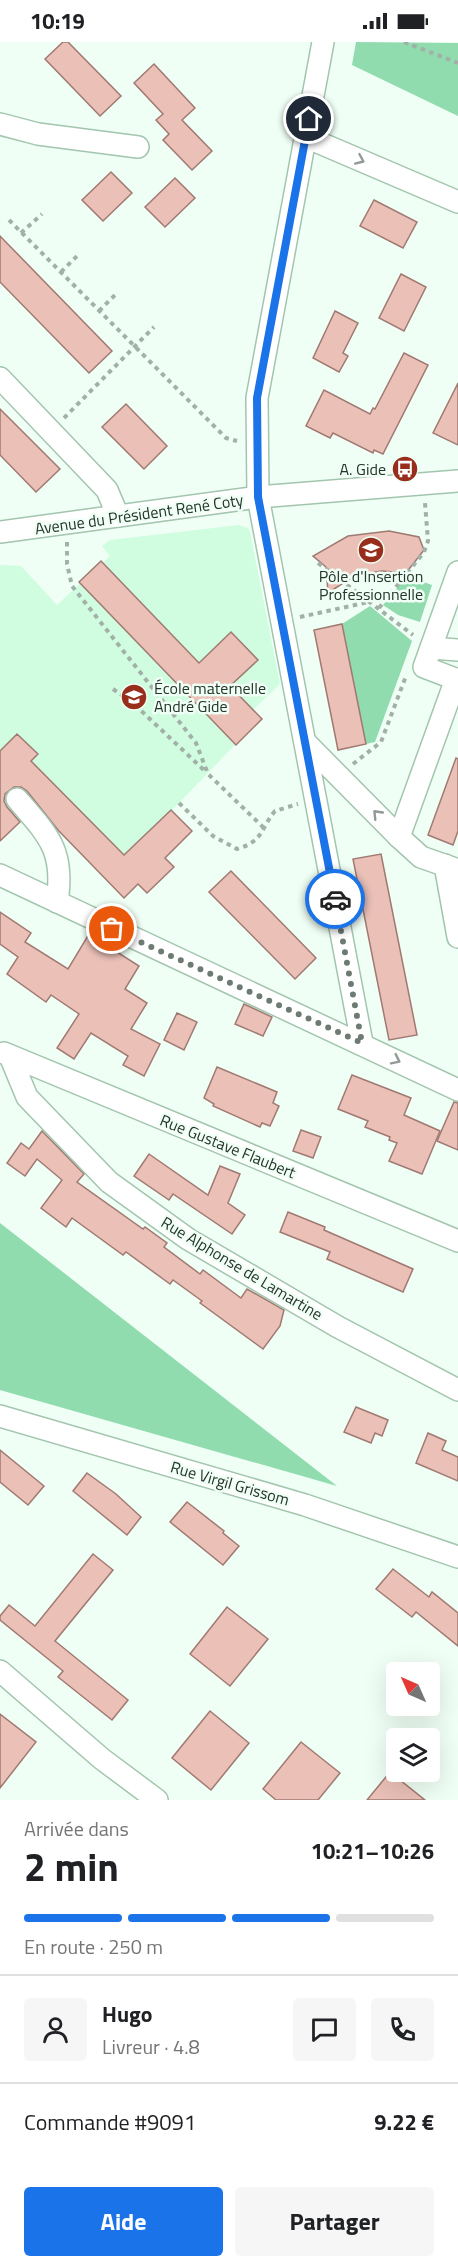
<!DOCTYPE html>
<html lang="fr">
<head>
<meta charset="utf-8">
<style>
  body { margin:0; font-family:"Titillium Web",sans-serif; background:#f6f6f6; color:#202124; height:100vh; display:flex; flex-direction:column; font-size:22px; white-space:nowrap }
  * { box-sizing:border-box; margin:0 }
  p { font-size:20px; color:#757577 }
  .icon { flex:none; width:33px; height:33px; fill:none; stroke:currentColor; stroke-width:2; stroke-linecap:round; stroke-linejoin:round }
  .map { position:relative; height:1758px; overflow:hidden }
  .side { display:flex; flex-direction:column; background:#fff; flex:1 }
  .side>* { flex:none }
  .needle { width:39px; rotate:315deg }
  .fabs { position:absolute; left:386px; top:1620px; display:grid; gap:12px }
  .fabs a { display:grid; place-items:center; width:54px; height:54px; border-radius:6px; background:#fff; box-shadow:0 6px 24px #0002; font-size:30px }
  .pin { position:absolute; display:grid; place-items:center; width:51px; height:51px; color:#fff; margin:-26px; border:3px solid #fff; border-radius:50%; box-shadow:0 2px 6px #0007 }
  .courier { position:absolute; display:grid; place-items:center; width:60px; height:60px; margin:-30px; border:4px solid #1a73e8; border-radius:50%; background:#fff; color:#222; box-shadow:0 2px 8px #0007 }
  .overview em { font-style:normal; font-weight:700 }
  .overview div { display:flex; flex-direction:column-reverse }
  .overview { display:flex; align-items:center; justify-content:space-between; height:102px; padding:0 24px }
  h1 { font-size:39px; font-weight:700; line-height:45px }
  .bar { display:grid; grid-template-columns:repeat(4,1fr); gap:9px 6px; align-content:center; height:72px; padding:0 24px }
  .bar i { height:8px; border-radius:4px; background:#e0e0e0 }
  .bar .active { background:#1a73e8 }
  .bar p { grid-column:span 4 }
  .line { display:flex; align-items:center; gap:15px; padding:0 24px; border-top:2px solid #e0e0e0 }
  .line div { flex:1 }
  .round { display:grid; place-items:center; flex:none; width:63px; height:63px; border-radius:6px; background:#f6f6f6 }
  .button { display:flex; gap:12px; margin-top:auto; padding:12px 24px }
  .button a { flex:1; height:69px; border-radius:6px; background:#1a73e8; color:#fff; font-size:24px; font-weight:700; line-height:69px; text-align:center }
  .button a+a { background:#f6f6f6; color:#202124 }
  .status { display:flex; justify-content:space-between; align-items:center; height:42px; padding:0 30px; background:#fff; direction:ltr }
  .status svg { height:16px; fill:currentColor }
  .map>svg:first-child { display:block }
  .built { fill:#d0fce0 }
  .green { fill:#90dcae }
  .building { fill:#eac0b7; stroke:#a07a72; stroke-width:1.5 }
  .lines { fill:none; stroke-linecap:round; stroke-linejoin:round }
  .minor-casing { stroke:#a2c5ae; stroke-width:24 }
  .path { stroke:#a2b0a7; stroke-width:4; stroke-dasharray:4.5 4.5; stroke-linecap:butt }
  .minor { stroke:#fff; stroke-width:21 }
  .oneway { stroke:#929a95 }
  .done { stroke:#6d7b72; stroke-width:6; stroke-dasharray:0 10.8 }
  .route { stroke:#1a73e8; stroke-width:8 }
  .labels { text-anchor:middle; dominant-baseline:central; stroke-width:5; stroke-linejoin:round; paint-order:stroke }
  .poi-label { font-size:16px; fill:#26342b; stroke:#f0fff5; text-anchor:end }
  .street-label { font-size:16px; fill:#26342b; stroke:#f0fff5 }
</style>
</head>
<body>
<div class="status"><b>10:19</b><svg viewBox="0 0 49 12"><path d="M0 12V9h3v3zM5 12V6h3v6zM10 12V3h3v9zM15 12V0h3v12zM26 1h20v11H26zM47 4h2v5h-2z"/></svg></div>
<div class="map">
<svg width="458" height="1758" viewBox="0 0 458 1758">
  <rect width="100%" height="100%" fill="#f0fff5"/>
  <polygon class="built" points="239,483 248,486 250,490 280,642 254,667 259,678 179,761 108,830 6,731 0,736 0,523 21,524 57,563 110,514 102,504 110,498"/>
  <g class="green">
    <polygon points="356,0 458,1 458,74 352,23"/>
    <polygon points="407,534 432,543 420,580 398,573 383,563"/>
    <polygon points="370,564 412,599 375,700 366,702 342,582"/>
    <polygon points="0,1181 337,1444 0,1348"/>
  </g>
  <g class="building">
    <polygon points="63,0 68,0 121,54 100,74 45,17"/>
    <polygon points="154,22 195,66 182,78 212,109 192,128 163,98 169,92 156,78 163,72 134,41"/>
    <polygon points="111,130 132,151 103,179 82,158"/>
    <polygon points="175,136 195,156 165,185 145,165"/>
    <polygon points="374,158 417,180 403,206 360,184"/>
    <polygon points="0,194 112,309 89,331 0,240"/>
    <polygon points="401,232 426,245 404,289 379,276"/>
    <polygon points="335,269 358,281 343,311 348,314 339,330 313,316"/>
    <polygon points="404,311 428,323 383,412 374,408 373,411 333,391 330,396 306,384 324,348 370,372 373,366 375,367"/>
    <polygon points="458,341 458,403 433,391"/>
    <polygon points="126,362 167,404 144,427 102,385"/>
    <polygon points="0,367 60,427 36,450 0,413"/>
    <polygon points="389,489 419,495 424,508 406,531 382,529 364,532 348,538 328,551 326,525 313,514 348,494"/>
    <polygon points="101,519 199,621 231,590 258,618 230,644 262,677 236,703 79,540"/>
    <polygon points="342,582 366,702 338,708 314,588"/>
    <polygon points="17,692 38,712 31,719 124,813 171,768 192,789 165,816 174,825 147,851 138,842 124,856 58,788 27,749 21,745 14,745 5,752 4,759 7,765 20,780 0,799 0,709"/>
    <polygon points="456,716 458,717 458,789 453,803 428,793"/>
    <polygon points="381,812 417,993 389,998 353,817"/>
    <polygon points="231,829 316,916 295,937 209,850"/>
    <polygon points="0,870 31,891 25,900 68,927 89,892 139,924 125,947 147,961 131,987 160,1002 144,1034 123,1023 128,1014 91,991 74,1017 57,1006 79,972 51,953 46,960 7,932 18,915 0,902"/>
    <polygon points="244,962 272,975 263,994 235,982"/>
    <polygon points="177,971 197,980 184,1008 164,998"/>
    <polygon points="217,1025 277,1050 273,1061 279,1064 270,1084 262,1081 260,1085 213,1064 214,1062 204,1056"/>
    <polygon points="352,1033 411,1056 404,1073 440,1089 422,1132 389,1119 397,1101 389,1098 390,1095 365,1085 368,1079 338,1067"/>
    <polygon points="454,1060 458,1061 458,1108 437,1099"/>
    <polygon points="301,1088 321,1095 313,1116 293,1109"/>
    <polygon points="42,1089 84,1132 77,1140 143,1187 145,1185 167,1201 164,1205 200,1232 203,1228 241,1256 247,1247 284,1268 280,1284 263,1307 200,1261 202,1259 173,1238 170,1242 126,1210 123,1213 72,1176 66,1185 41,1166 62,1138 37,1117 25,1134 7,1121 21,1101 29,1107"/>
    <polygon points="149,1112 208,1153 220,1124 240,1132 228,1161 245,1173 232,1192 173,1152 169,1158 134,1134"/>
    <polygon points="288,1170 325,1185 324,1188 413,1227 403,1250 327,1217 330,1210 280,1190"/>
    <polygon points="356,1365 388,1378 382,1394 375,1391 371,1401 344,1390"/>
    <polygon points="428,1391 446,1399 442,1408 458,1415 458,1439 416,1421"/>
    <polygon points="0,1408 44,1444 28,1463 0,1440"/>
    <polygon points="87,1431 116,1452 141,1475 127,1493 73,1449"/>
    <polygon points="187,1460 224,1489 223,1491 239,1504 223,1523 170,1480"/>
    <polygon points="93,1512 113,1528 55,1599 128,1658 112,1678 58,1635 63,1629 0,1578 0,1574 9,1563 35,1584"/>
    <polygon points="393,1527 429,1555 432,1550 458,1571 458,1604 416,1570 412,1575 376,1547"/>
    <polygon points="227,1565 268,1597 230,1644 190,1612"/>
    <polygon points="210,1669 249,1701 211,1748 172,1716"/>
    <polygon points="0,1672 36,1700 0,1746"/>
    <polygon points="301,1700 340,1731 318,1758 276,1758 263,1747"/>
    <polygon points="390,1730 425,1758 367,1758"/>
  </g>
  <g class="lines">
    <defs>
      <g id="minor">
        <polyline points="323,0 257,356 258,455 362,1001"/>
        <polyline points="0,82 38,92 138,105"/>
        <polyline points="306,95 458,160"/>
        <polyline points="0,336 107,448 118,474"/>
        <polyline points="0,490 258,455 458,439"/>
        <polyline points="458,530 424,625 458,638"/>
        <polyline points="431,606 458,608"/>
        <polyline points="305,700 399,795 421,815 458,828"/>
        <path d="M17,757C49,794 65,809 57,860"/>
        <polyline points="399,795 456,637"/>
        <polyline points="445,823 458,895"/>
        <polyline points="0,833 458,1048"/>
        <polyline points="4,1011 458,1199"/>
        <polyline points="10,1014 27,1055 109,1140 188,1197 338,1285 458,1348"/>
        <polyline points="0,1374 305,1463 458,1515"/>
        <polyline points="0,1629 102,1717 157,1758"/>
      </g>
    </defs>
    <use href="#minor" class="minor-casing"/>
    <g class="path">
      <polyline points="404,0 458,21"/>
      <polyline points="9,178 226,396 237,399"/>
      <polyline points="21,191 42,172"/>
      <polyline points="61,230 80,211"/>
      <polyline points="99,269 118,250"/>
      <polyline points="64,376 154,285"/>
      <polyline points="67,500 67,522 72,544 196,701 208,732 265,787"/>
      <polyline points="318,521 413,593"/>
      <polyline points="379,566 424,510 428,499 425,461"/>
      <polyline points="300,575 369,560"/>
      <polyline points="113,647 134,662 206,730"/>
      <polyline points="353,722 381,700 406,634"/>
      <path d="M179,761L213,794L237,807C264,799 260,787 275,769L298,762"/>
    </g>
    <use href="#minor" class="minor"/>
  </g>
  <defs><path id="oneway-chevron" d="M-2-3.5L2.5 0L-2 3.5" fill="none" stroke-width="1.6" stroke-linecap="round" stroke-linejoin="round" transform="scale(1.5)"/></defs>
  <g class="oneway">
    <use href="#oneway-chevron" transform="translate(360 118) rotate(24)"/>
    <use href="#oneway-chevron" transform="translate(377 772) rotate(-134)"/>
    <use href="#oneway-chevron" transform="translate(396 1018) rotate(26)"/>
  </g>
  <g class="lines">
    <polyline class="done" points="112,887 362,1001 335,857"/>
    <polyline class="route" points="309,77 257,356 258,455 335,857"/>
  </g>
  <defs>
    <symbol id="bus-disc" viewBox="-11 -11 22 22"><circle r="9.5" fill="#972d1a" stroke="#f0fff5"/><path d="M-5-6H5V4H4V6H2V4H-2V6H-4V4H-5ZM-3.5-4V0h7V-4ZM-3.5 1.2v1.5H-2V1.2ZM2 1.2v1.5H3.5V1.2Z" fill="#fff"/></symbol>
    <symbol id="school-disc" viewBox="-11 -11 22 22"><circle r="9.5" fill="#972d1a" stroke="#f0fff5"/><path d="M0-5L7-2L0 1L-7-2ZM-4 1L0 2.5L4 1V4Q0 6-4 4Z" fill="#fff"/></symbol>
  </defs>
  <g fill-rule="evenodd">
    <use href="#bus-disc" x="390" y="412" width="30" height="30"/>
    <use href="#school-disc" x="356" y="493" width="30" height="30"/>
    <use href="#school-disc" x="119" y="640" width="30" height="30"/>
  </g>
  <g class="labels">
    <g class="poi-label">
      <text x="386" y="427">A. Gide</text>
      <text x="371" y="534" text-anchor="middle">Pôle d'Insertion<tspan x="371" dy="18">Professionnelle</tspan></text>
      <text x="154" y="646" text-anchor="start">École maternelle<tspan x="154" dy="18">André Gide</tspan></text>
    </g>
    <g class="street-label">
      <text transform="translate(139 472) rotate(-8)">Avenue du Président René Coty</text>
      <text transform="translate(228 1104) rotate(22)">Rue Gustave Flaubert</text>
      <text transform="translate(242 1226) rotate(31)">Rue Alphonse de Lamartine</text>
      <text transform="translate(230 1441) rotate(16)">Rue Virgil Grissom</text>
    </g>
  </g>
</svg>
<div class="fabs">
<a><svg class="needle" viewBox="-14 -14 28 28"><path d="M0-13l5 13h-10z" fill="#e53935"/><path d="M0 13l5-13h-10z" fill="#757577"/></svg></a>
<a><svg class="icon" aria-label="layers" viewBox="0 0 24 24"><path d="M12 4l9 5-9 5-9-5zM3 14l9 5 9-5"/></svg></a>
</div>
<div class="pin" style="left:112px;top:887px;background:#ea580c"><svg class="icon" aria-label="bag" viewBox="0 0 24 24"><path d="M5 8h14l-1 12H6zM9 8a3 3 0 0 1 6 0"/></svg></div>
<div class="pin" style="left:309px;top:77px;background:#1f2937"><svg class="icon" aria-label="home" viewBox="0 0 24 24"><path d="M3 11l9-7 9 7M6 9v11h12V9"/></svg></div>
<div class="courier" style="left:335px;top:857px"><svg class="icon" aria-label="car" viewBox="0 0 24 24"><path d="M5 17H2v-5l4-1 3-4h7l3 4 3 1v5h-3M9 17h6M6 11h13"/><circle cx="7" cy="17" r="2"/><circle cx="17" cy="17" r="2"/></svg></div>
</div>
<section class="side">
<div class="overview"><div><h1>2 min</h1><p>Arrivée dans</p></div><em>10:21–10:26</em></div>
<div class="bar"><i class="active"></i><i class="active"></i><i class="active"></i><i></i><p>En route · 250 m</p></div>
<div class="line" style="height:108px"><a class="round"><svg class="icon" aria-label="person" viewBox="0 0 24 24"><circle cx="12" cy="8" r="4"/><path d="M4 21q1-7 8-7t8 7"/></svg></a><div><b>Hugo</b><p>Livreur · 4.8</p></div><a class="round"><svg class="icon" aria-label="chat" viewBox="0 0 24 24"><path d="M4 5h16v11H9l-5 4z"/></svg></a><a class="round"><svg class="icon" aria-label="phone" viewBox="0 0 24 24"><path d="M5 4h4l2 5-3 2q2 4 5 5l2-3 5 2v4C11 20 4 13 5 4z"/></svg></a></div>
<div class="line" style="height:78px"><div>Commande #9091</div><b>9.22 €</b></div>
<div class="button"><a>Aide</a><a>Partager</a></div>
</section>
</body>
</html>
